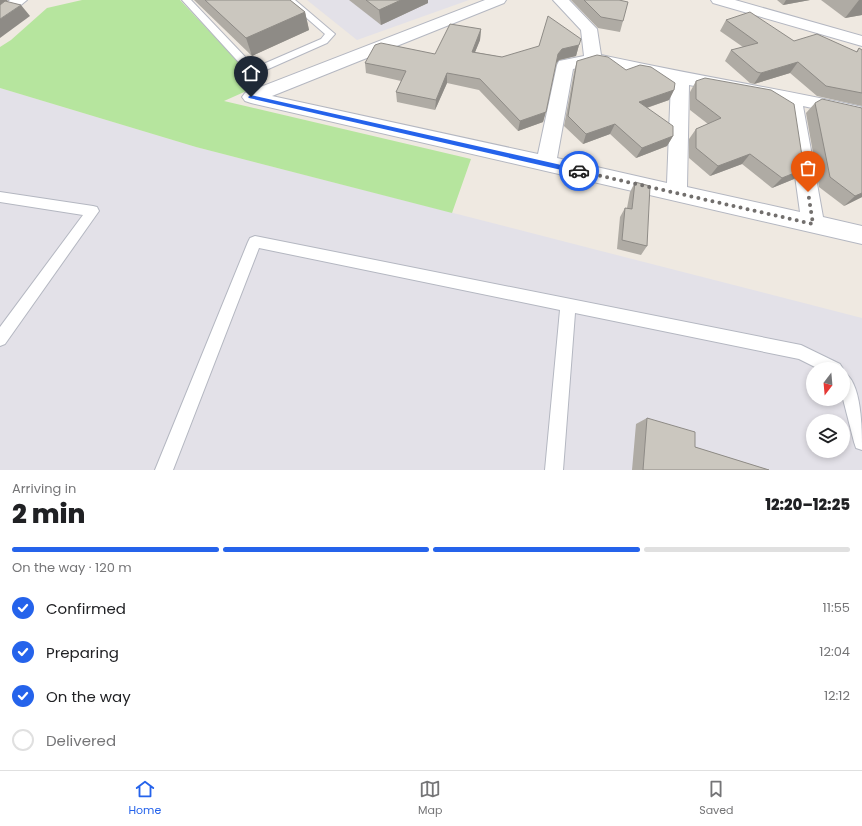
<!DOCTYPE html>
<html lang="en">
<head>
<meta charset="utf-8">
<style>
  body { margin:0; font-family:Poppins,sans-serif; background:#f6f6f6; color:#202124; height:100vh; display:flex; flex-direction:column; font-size:15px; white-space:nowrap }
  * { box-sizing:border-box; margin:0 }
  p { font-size:13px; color:#757577 }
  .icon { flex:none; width:22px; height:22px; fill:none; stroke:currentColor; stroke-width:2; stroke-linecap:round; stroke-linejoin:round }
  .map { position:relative; height:470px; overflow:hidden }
  .details { display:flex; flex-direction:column; background:#fff; flex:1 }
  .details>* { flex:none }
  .needle { width:26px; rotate:196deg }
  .tools { position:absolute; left:806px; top:362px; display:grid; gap:8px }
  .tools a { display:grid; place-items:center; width:44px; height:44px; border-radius:50%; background:#fff; box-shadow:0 2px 6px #0003; font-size:20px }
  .pin { position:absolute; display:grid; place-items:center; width:34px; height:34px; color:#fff; margin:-41px -17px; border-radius:50% 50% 50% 0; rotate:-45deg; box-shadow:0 0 4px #0007 }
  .pin .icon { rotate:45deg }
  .courier { position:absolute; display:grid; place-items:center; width:40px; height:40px; margin:-20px; border:3px solid #2563eb; border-radius:50%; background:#fff; color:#222; box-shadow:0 1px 5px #0007 }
  .overview em { font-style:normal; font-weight:800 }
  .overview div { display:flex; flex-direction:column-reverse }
  .overview { display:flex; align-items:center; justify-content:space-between; height:68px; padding:0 12px }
  h1 { font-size:26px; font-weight:800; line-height:30px }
  .bar { display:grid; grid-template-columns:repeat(4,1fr); gap:6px 4px; align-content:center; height:48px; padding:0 12px }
  .bar i { height:5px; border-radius:3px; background:#e0e0e0 }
  .bar .on { background:#2563eb }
  .bar p { grid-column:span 4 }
  ol { padding:0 12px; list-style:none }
  li { display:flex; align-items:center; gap:12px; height:44px }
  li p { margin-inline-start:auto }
  li .icon { padding:4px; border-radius:50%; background:#2563eb; color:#fff; stroke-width:4 }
  li:last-child { color:#757577 }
  li i { width:22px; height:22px; border:2px solid #e0e0e0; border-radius:50% }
  .dock { display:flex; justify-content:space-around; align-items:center; height:56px; border-top:1px solid #e0e0e0; background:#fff; font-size:11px; color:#757577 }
  .dock a { display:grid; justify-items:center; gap:2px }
  .dock .on { color:#2563eb }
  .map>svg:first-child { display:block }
  .industrial { fill:#e3e1e8; fill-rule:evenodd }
  .green { fill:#b6e59e }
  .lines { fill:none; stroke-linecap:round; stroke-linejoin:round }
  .service-casing { stroke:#b4b7c1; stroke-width:2 }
  .minor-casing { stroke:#b4b7c1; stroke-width:2 }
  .service { fill:#fff; fill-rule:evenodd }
  .minor { fill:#fff; fill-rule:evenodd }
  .wall { fill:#afaba4 }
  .shaded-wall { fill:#8e8b86 }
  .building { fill:#cbc7bf; stroke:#8e8b86 }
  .route { fill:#2563eb }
  .done { stroke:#726f6d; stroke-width:4; stroke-dasharray:0 7.2 }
</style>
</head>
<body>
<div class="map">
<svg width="862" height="470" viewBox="0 0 862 470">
  <rect width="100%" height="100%" fill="#efe9e1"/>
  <g class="industrial">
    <polygon points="307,0 469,0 357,40"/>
    <path d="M0,88L196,147L862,318V470H0ZM813,369H843V399H813ZM813,421H843V451H813Z"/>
  </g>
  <polygon class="green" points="82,0 180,0 260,85 224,101 471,159 452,213 196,147 0,88 0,47 11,40 47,8"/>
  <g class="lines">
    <defs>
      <g id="service">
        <polygon points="182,0 191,0 251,63 261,65 321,39 325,34 286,0 295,0 335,34 327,43 266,70 262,71 244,68"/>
        <polygon points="0,192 93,206 97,207 99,211 5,344 0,346 0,327 83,215 0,202"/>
        <polygon points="255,236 801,345 840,364 843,369 819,369 799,359 575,313 563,470 545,470 560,310 259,248 173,470 155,470 248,242 250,238"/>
        <path d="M843,372C862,381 862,430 862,450L856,448L854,442L843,399Z"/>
      </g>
      <g id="minor">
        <polygon points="10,0 27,0 5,18 0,20 0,8"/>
        <path d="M485,0H506L504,3L272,96L538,154L557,65L559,61L584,56L581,30L553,0H569L597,29L601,55C688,74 775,88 862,107V119L803,106L823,217L862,226V244L251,103L245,101L242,97L245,93ZM593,64L671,82L667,183L557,158L573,69ZM689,85L785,103L800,212L687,187Z"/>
        <polygon points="711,0 735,0 862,36 862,46 713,3"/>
      </g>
    </defs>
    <use href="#service" class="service-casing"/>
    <use href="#minor" class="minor-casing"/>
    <use href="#service" class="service"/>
    <use href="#minor" class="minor"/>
  </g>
  <g class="wall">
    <polygon points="194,0 290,0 305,12 309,30 252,56"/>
    <polygon points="349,0 428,0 428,3 381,25"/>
    <polygon points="571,0 619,0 623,21 620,32 598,28"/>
    <polygon points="777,0 810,0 783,5"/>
    <polygon points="821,0 862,0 862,15 845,18"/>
    <polygon points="726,20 794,41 856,52 859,48 862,50 862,106 817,96 790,73 754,84 750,83 725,61 731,50 743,47 720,31"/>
    <polygon points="481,29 480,40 475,52 502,57 579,45 576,56 559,60 556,63 543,122 518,131 479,90 447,83 435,110 397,102 396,92 401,81 366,73 365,63 435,54"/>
    <polygon points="577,61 626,70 674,90 669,100 647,108 673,136 667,146 636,158 610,134 583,144 564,126 574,72"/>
    <polygon points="696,81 804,169 794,179 772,188 742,164 710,176 689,158 689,139 696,129 708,124 690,110 690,92"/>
    <polygon points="815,103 862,108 862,197 844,206 819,187 806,113"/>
    <polygon points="635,182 647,246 641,255 617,249 620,217 625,208 627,208 630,192"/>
    <polygon points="647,418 695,447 769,470 632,470 636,424"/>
  </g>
  <g class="shaded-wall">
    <polygon points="0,0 8,0 0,6"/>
    <polygon points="401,0 428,0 428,3 381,25 379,10"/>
    <polygon points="786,0 810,0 783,5"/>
    <polygon points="859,0 862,0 862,15 845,18"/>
    <polygon points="21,5 30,16 0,38 0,19"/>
    <polygon points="305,12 309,30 252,56 246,38"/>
    <polygon points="481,29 480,40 471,62 472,52"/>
    <polygon points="579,45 576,56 559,60 556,64 558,54 562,49"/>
    <polygon points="798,62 790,73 754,84 761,73"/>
    <polygon points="447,73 447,83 435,110 436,100"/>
    <polygon points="674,90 669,100 634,112 639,102"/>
    <polygon points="546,112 543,122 518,131 520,121"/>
    <polygon points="615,124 610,134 583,144 586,134"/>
    <polygon points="673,136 667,146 636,158 642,148"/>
    <polygon points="750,154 742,164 710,176 718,166"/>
    <polygon points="804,169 794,179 772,188 782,178"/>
    <polygon points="862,193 862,197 844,206 855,196"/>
  </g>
  <g class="building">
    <polygon points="205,0 290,0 305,12 246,38"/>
    <polygon points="366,0 401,0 379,10"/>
    <polygon points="584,0 619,0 628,2 623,21 601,17"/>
    <polygon points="5,1 21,5 0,19 0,5"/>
    <polygon points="750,12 794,41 817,34 857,52 859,48 862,50 862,93 826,86 798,62 761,73 757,72 731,50 758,43 726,20"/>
    <polygon points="548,16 581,39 579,45 562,49 558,54 546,112 520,121 480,79 447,73 436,100 396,92 406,71 365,63 375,45 381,43 435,54 450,24 481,29 472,52 502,57 539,46"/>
    <polygon points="597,55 608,57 626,70 640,65 651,67 675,83 674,90 639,102 673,126 673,136 642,148 615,124 586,134 568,116 577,61"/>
    <polygon points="705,78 771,90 794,104 804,169 782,178 750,154 718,166 696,148 696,129 721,118 696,99 696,81"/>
    <polygon points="822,99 862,108 862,193 855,196 830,177 815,103"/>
    <polygon points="635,182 650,186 647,246 622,240 625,208 632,209"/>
    <polygon points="647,418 695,432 695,447 769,470 643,470"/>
  </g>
  <polygon class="route" points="251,95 579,169 582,171 579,174 249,98 248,97"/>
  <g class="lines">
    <polyline class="done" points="579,171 813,224 808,192"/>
  </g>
</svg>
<div class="tools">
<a><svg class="needle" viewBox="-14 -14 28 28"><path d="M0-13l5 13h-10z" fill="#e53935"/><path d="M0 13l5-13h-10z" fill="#757577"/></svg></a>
<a><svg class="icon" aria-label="layers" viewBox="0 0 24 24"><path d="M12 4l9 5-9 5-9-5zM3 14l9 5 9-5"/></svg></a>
</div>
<div class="pin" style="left:808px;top:192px;background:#ea580c"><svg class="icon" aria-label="bag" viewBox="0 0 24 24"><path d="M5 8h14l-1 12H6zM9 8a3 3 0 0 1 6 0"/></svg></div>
<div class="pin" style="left:251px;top:97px;background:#1f2937"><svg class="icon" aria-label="home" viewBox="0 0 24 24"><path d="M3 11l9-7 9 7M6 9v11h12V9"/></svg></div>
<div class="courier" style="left:579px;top:171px"><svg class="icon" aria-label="car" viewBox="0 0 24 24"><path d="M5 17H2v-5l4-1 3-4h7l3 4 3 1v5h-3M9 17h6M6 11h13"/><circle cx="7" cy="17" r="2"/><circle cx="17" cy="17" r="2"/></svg></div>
</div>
<section class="details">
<div class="overview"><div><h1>2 min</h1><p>Arriving in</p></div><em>12:20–12:25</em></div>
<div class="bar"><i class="on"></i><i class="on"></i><i class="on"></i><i></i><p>On the way · 120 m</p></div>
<ol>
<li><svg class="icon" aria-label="check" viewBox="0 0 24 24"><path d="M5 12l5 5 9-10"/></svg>Confirmed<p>11:55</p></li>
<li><svg class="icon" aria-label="check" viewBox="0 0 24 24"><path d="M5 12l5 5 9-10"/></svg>Preparing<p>12:04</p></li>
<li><svg class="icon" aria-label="check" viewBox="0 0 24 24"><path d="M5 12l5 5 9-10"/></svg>On the way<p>12:12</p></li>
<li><i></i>Delivered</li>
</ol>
</section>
<nav class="dock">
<a class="on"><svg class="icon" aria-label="home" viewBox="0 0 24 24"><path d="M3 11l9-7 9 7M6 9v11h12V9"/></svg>Home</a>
<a><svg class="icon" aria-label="map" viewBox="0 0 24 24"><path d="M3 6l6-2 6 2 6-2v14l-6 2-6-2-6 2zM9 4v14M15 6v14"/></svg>Map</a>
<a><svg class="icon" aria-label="saved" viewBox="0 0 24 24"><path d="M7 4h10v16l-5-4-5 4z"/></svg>Saved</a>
</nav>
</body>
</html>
